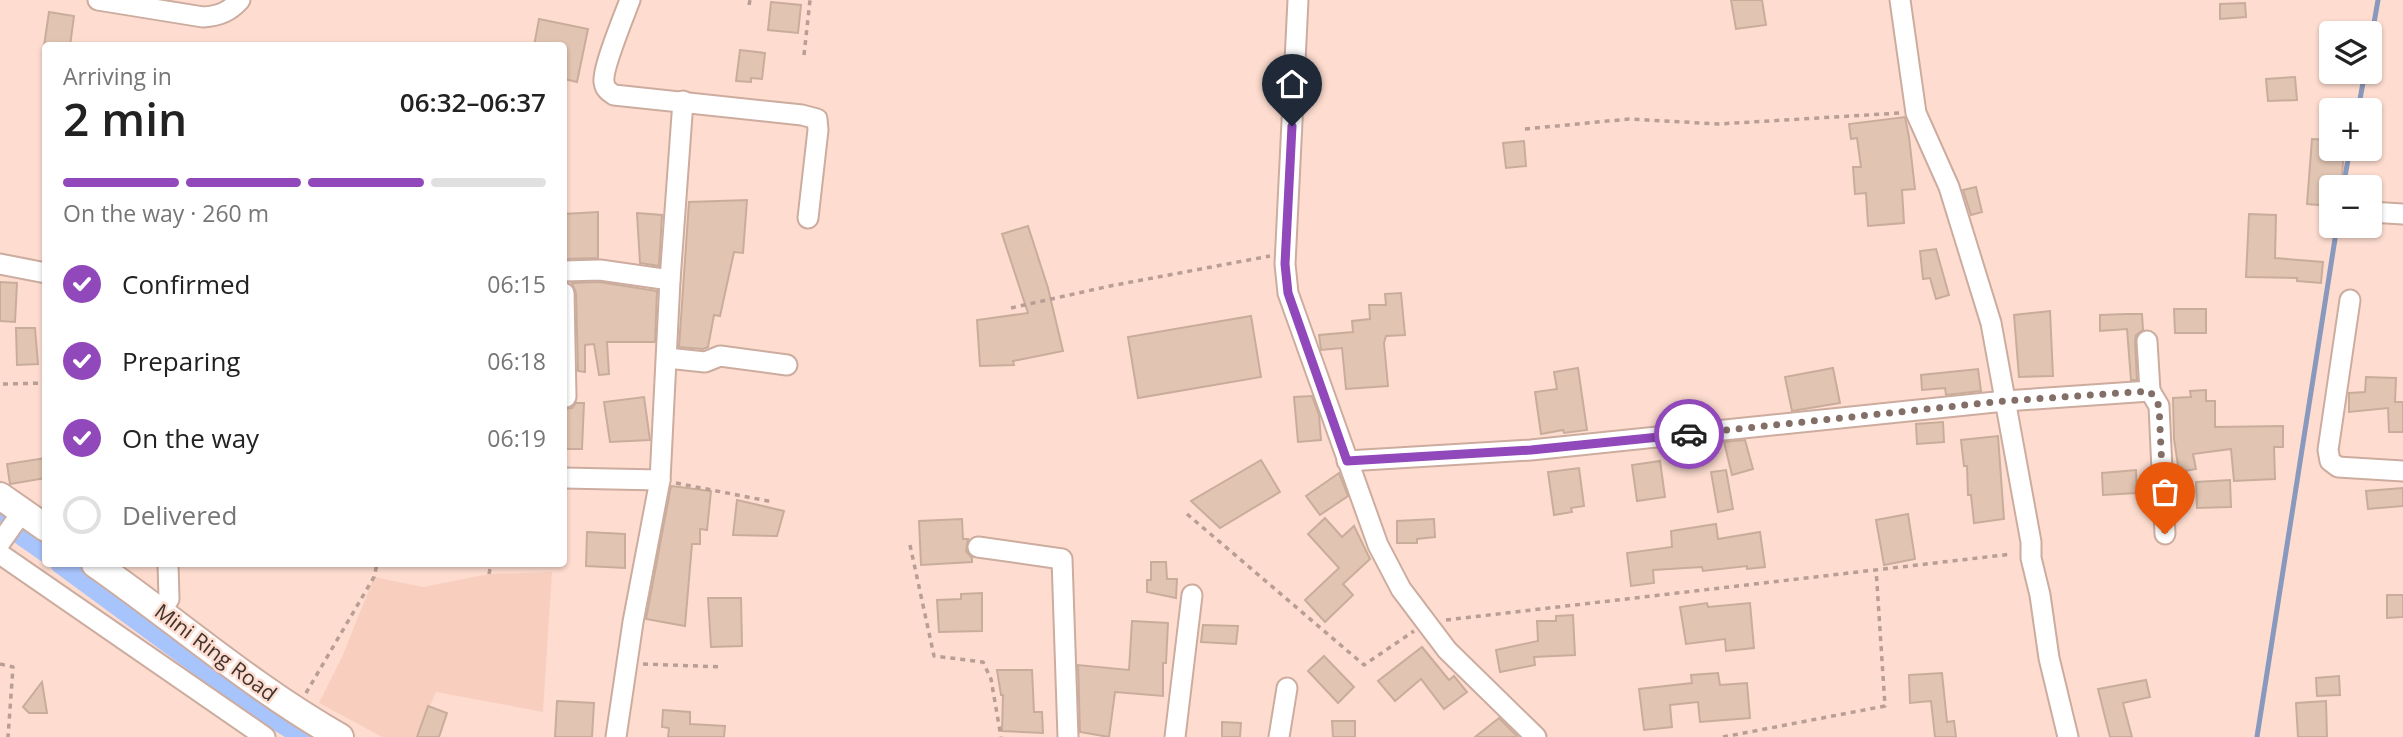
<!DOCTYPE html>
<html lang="en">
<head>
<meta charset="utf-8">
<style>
  body { margin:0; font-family:"Open Sans",sans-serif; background:#f6f6f6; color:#222; height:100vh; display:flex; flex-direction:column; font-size:26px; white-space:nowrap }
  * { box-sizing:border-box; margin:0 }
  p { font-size:23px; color:#767676 }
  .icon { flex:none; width:38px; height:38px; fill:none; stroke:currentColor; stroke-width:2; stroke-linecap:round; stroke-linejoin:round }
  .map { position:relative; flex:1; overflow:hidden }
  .panel { position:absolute; left:42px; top:42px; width:525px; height:525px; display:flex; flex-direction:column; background:#fff; border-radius:7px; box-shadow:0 2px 5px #0004 }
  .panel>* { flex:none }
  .buttons { position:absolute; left:2319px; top:21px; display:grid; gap:14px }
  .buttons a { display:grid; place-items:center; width:63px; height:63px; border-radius:7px; background:#fff; box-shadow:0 2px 5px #0004; font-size:35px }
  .pin { position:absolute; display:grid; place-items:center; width:60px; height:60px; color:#fff; margin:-72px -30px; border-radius:50% 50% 50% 0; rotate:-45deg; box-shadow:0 0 7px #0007 }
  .pin .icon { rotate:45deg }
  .courier { position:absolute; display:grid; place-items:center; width:70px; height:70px; margin:-35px; border:5px solid #9048bb; border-radius:50%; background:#fff; color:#222; box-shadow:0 2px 9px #0007 }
  .headline em { font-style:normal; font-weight:600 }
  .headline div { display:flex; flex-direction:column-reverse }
  .headline { display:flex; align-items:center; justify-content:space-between; height:119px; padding:0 21px }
  h1 { font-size:46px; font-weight:600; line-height:52px }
  .bar { display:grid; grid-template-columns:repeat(4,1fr); gap:10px 7px; align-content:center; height:84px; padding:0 21px }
  .bar i { height:9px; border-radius:5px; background:#e0e0e0 }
  .bar .current { background:#9048bb }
  .bar p { grid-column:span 4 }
  ol { padding:0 21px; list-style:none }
  li { display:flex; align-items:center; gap:21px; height:77px }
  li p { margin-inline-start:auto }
  li .icon { padding:7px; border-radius:50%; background:#9048bb; color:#fff; stroke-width:4 }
  li:last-child { color:#767676 }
  li i { width:38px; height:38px; border:4px solid #e0e0e0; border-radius:50% }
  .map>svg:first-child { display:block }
  .built { fill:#f8cfbf }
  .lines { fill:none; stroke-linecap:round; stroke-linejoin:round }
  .stream { stroke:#8999be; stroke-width:5 }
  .canal { stroke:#a8c4fc; stroke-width:19 }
  .building { fill:#e1c4b2; stroke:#c9ad9b; stroke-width:2 }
  .street-casing { stroke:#ccac9f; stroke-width:23 }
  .secondary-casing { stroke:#ccac9f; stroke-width:30 }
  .path { stroke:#b89e94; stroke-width:3.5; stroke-dasharray:5 5; stroke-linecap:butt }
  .street { stroke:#fff; stroke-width:19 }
  .secondary { stroke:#fff; stroke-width:26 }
  .done { stroke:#836f67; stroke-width:7; stroke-dasharray:0 12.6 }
  .route { stroke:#9048bb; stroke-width:9 }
  .labels { text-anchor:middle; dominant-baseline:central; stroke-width:5; stroke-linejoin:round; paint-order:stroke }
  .street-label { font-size:21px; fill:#41342f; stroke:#feddd0 }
</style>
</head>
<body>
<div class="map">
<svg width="2403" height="737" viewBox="0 0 2403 737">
  <rect width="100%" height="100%" fill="#feddd0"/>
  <polygon class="built" points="552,572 543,712 436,692 417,737 382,737 319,703 342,657 374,577 423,587 489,574"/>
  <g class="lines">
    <g class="stream">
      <polyline points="2370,46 2378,0"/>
      <polyline points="2358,110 2365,72"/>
      <polyline points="2343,187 2350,149"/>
      <polyline points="2257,737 2337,226"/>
    </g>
    <g class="canal">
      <polyline points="0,521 46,553"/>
      <polyline points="60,564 256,708 303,737"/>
    </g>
  </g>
  <g class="building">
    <polygon points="1731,0 1762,0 1766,25 1736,29"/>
    <polygon points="771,2 801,5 798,33 768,30"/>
    <polygon points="2245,3 2246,17 2220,19 2220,4"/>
    <polygon points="49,12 74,16 70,46 44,46"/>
    <polygon points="539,19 588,29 577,82 564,79 564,46 534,46"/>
    <polygon points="740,50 765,53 762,79 751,78 751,82 736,81"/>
    <polygon points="2295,77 2297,100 2268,101 2266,79"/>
    <polygon points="1905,117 1909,137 1915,189 1902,190 1904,223 1868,226 1866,193 1855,194 1853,167 1861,167 1857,138 1851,139 1849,124"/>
    <polygon points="2312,139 2331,140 2331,149 2344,149 2342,177 2336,176 2336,187 2331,187 2331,206 2307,204"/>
    <polygon points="1524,141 1526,166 1506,168 1503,143"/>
    <polygon points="1976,187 1982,212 1971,215 1963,190"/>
    <polygon points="747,200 743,253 734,252 720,316 714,315 708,347 703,349 679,347 689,202"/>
    <polygon points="598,212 598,258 564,259 564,214"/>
    <polygon points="637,213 662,215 659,266 640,263"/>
    <polygon points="2249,214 2276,215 2275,258 2323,262 2321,283 2297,281 2297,278 2246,277"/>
    <polygon points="1028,226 1048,288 1063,351 1013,361 1014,365 980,366 977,320 1028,313 1002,234"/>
    <polygon points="1936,249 1949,295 1936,299 1930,278 1923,279 1920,251"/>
    <polygon points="0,282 17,283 15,322 0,321"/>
    <polygon points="599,282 657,291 655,342 607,342 609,374 599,375 594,344 585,345 585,372 578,371 576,293 572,283"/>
    <polygon points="1401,293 1405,335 1386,336 1384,343 1388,386 1346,389 1342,348 1321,350 1319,335 1353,332 1352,321 1370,319 1369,305 1386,305 1385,294"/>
    <polygon points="2174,309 2206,309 2206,333 2175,333"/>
    <polygon points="2050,311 2053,376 2019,377 2014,315"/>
    <polygon points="2126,314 2142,314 2143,330 2136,335 2135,341 2137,380 2131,380 2127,329 2100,331 2100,315"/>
    <polygon points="1251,316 1261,377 1138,398 1128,337"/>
    <polygon points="16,328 35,328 38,364 17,365"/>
    <polygon points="1578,368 1587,430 1564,433 1563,430 1541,434 1535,392 1557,389 1554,372"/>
    <polygon points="1833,368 1840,403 1792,411 1785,377"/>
    <polygon points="1978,369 1981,391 1946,395 1945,388 1922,390 1921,375"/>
    <polygon points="2366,377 2396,378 2395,402 2403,402 2403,432 2389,432 2388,408 2349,412 2349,393 2365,392"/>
    <polygon points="2206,390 2206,401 2215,401 2215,427 2283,426 2283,447 2274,447 2275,479 2234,481 2231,449 2193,454 2196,469 2179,472 2174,439 2173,398 2191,397 2190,391"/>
    <polygon points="1312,396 1319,415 1321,440 1298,442 1294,397"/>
    <polygon points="644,397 650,440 610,442 604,402"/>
    <polygon points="576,403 584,403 582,449 564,449 564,409 572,408"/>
    <polygon points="1943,422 1944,442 1917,444 1916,424"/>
    <polygon points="1998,436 2004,519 1974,523 1971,495 1968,495 1967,466 1964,466 1961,440"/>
    <polygon points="1745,440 1753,469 1732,475 1724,442"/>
    <polygon points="46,458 46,478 10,484 7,464"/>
    <polygon points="1261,460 1280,492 1220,528 1191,501"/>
    <polygon points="1660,461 1665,497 1637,501 1632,465"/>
    <polygon points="1579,468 1584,506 1571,508 1572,512 1554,515 1548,472"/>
    <polygon points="1726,470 1733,509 1718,512 1711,472"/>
    <polygon points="2136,470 2137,493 2103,495 2102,473"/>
    <polygon points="1339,473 1348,496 1320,515 1306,496"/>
    <polygon points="2230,480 2231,507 2197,508 2196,482"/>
    <polygon points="671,486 711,491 707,530 700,529 700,544 692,544 685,626 646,619"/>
    <polygon points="2403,488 2403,506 2368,509 2366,491"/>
    <polygon points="737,500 784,511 777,536 733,535"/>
    <polygon points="1908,514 1915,559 1884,565 1876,520"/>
    <polygon points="1325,518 1342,537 1354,526 1370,559 1343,584 1353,595 1325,622 1305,600 1339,568 1308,534"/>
    <polygon points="962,519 963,539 968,539 966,551 972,558 972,562 921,565 919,521"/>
    <polygon points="1434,519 1435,537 1417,539 1417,543 1397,543 1397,521"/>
    <polygon points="1716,524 1718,539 1760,532 1765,567 1747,569 1747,566 1703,571 1702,567 1653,570 1654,583 1631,586 1627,553 1672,547 1671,531"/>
    <polygon points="587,532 625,534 625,568 586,566"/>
    <polygon points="1151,562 1166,562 1167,579 1177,579 1176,598 1147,592 1147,580 1151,580"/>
    <polygon points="982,593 982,631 939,632 937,600 961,599 961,594"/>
    <polygon points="2387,595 2403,595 2403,617 2387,618"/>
    <polygon points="708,598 741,598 742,646 711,647"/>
    <polygon points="1707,603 1708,607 1750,603 1754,648 1726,651 1725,639 1686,644 1680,607"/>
    <polygon points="1573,615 1575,655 1534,657 1535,665 1500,672 1496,650 1538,641 1537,621 1556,621 1556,616"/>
    <polygon points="1132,621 1168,623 1166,663 1163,663 1163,696 1115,692 1109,737 1080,732 1078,665 1129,670"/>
    <polygon points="1203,625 1238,626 1236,644 1201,642"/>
    <polygon points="1422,647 1449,680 1454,676 1467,692 1444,709 1421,679 1395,701 1378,681"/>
    <polygon points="1324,656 1354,687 1338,703 1308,671"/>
    <polygon points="997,670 1032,670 1034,712 1042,712 1043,733 1002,731 1003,695 1001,695"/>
    <polygon points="1718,673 1720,685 1747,683 1750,718 1700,722 1698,702 1670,705 1672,727 1644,730 1639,689 1692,683 1691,675"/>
    <polygon points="1942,673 1947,722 1954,721 1956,737 1935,737 1931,701 1910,703 1909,675"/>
    <polygon points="2339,676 2340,695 2317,696 2316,678"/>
    <polygon points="2146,680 2150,697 2123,703 2132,737 2110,737 2098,689"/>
    <polygon points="42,682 47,713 29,713 23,707"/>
    <polygon points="557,701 594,703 592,737 555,737"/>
    <polygon points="2326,701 2327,737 2298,737 2296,703"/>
    <polygon points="428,706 447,713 439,737 417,737"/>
    <polygon points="663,710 690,712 690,724 725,726 724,737 668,737 669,728 662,727"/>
    <polygon points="1499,718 1518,737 1475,737"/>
    <polygon points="1332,721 1355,721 1355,737 1333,737"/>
    <polygon points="1222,722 1241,723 1240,737 1222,737"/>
  </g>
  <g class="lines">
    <defs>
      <g id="street">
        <path d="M98,0L203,17C219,16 229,12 240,0"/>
        <path d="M630,0C624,16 602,69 604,82C605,89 608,91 614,95L802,115L817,119L818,130L808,218"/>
        <polyline points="1298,0 1285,264 1288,293 1378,545 1401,589 1447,650 1536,737"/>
        <polyline points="1900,0 1916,113 1949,187 1991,323 2031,542 2031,558 2040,595 2049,658 2068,737"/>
        <polyline points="2370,212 2403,214"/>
        <polyline points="0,264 46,273"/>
        <polyline points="564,271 600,270 670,280"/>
        <polyline points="564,293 566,397"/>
        <polyline points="2350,300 2328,450 2330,461 2338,467 2403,471"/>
        <polyline points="667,358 705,362 720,356 787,365"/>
        <polyline points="2150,391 2159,406 2165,534"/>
        <polyline points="1347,461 1531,450 2005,401 2150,391 2147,341"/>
        <polyline points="564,478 660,480"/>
        <polyline points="0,543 22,512"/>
        <polyline points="978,547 1062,559 1068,737"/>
        <polyline points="0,554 265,737"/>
        <polyline points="162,610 169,599 168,564"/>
        <polyline points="616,737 633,622 660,480 670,280 683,101"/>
        <polyline points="1175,737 1192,595"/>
        <polyline points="1279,737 1287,688"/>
      </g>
      <g id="secondary">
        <polyline points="0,496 46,528"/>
        <path d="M95,564C177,621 253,688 340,737"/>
      </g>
    </defs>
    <use href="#street" class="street-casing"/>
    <use href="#secondary" class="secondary-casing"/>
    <g class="path">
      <polyline points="749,5 750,0"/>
      <polyline points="804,55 810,0"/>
      <polyline points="1525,129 1629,119 1719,124 1900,113"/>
      <polyline points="1011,308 1110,286 1270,256"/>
      <polyline points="3,384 46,383"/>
      <polyline points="676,483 773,502"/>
      <polyline points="1187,514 1364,665 1414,631"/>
      <polyline points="910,545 934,656 983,662 991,679 1001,737"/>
      <polyline points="489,574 491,564"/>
      <polyline points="1446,620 2012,554"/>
      <polyline points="0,664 13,667 8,737"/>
      <polyline points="643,664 723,667"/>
      <polyline points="306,693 374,577 377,564"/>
      <polyline points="1723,737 1885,706 1876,569"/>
    </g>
    <use href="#street" class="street"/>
    <use href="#secondary" class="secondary"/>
  </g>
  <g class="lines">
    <polyline class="done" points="1689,434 2004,401 2150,391 2159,406 2165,534"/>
    <polyline class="route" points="1292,126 1285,264 1288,293 1347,461 1531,450 1689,434"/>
  </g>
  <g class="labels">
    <g class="street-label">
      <text transform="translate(216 652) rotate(37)">Mini Ring Road</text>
    </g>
  </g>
</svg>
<div class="buttons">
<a><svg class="icon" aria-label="layers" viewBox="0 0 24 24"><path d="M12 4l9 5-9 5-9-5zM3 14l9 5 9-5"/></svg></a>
<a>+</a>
<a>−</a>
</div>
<div class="pin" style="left:2165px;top:534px;background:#ea580c"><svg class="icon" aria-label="bag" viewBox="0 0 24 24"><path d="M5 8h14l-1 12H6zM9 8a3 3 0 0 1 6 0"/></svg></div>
<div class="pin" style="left:1292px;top:126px;background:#1f2937"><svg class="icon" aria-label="home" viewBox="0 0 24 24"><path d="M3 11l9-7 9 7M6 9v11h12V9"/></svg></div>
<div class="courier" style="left:1689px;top:434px"><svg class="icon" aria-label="car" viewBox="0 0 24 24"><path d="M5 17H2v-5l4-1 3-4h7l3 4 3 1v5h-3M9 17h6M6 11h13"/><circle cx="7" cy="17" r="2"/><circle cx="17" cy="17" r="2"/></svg></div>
<section class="panel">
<div class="headline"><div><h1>2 min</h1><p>Arriving in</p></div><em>06:32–06:37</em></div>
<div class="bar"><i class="current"></i><i class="current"></i><i class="current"></i><i></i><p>On the way · 260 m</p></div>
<ol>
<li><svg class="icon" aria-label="check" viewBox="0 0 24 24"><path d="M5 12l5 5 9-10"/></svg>Confirmed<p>06:15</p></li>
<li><svg class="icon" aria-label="check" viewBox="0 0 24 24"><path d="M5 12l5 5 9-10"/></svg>Preparing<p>06:18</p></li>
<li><svg class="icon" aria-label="check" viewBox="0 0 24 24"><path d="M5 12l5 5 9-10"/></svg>On the way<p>06:19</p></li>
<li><i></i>Delivered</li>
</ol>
</section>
</div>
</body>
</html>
